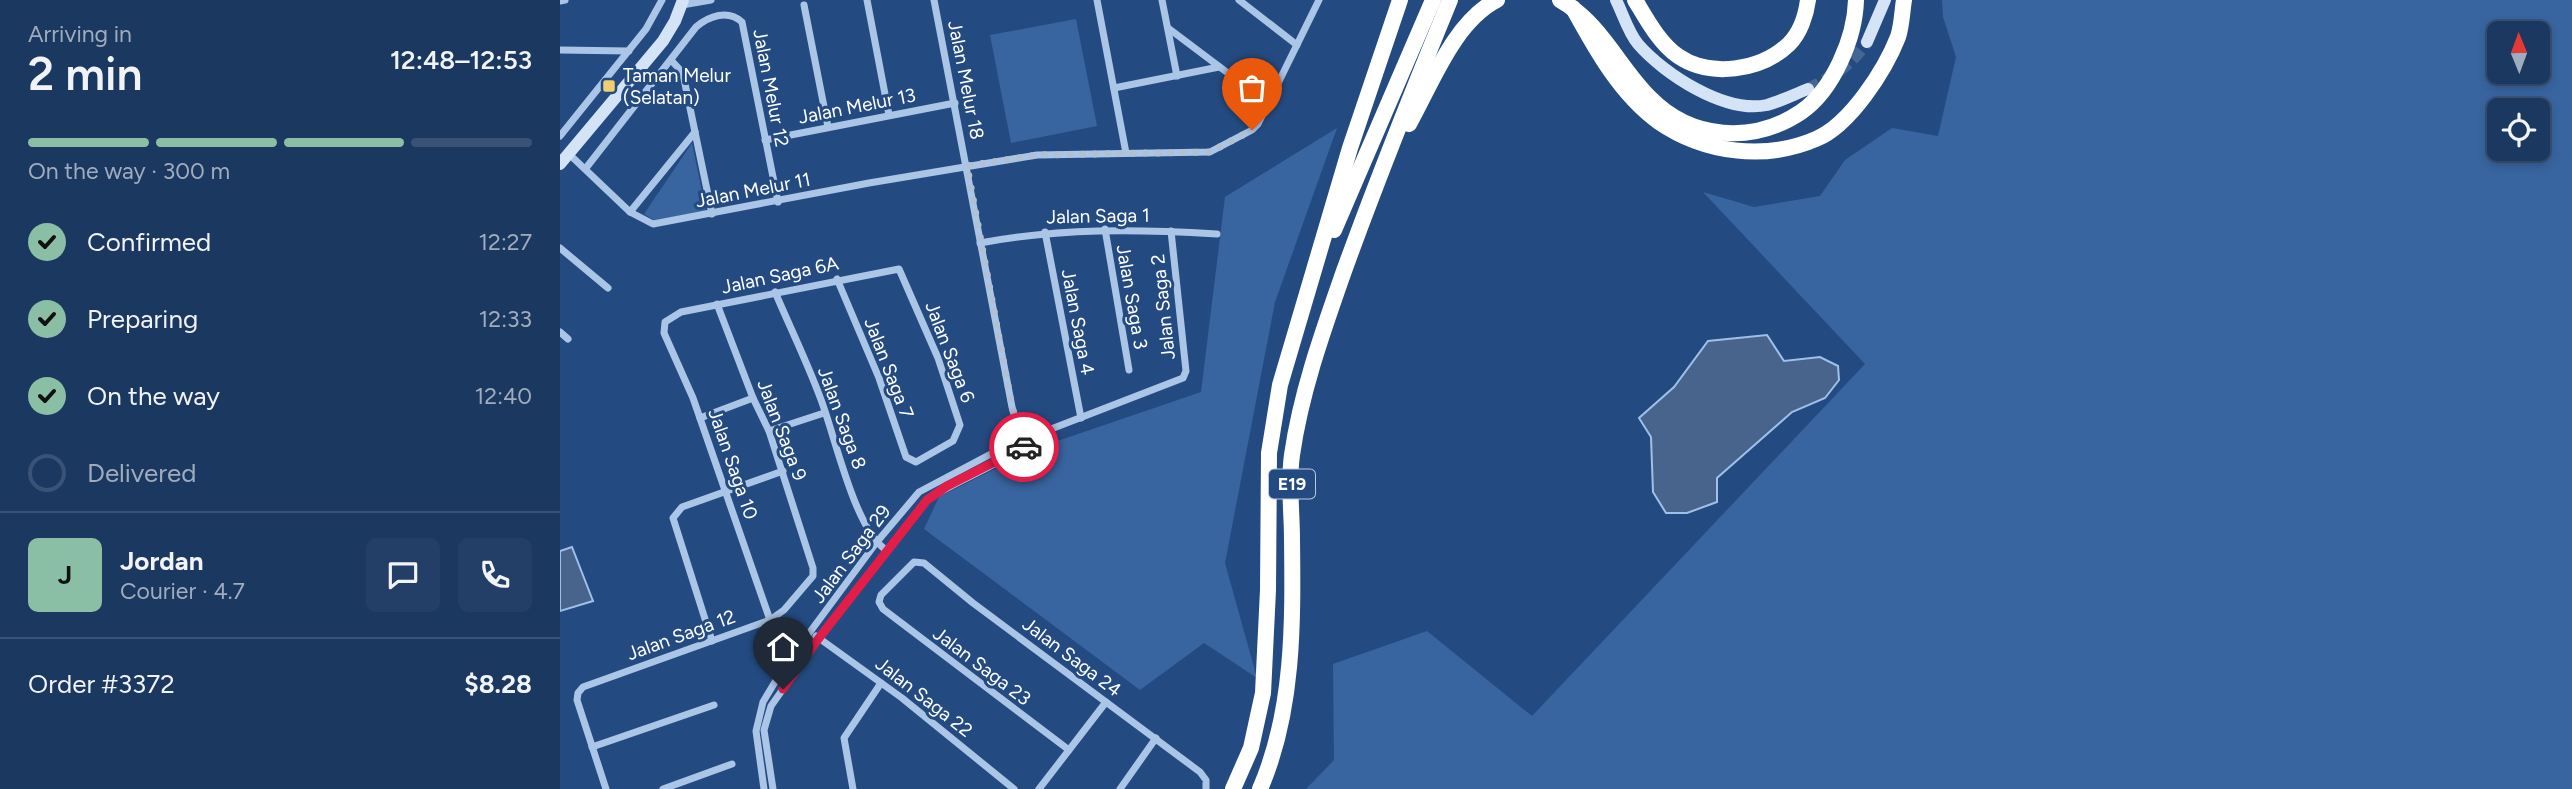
<!DOCTYPE html>
<html lang="en">
<head>
<meta charset="utf-8">
<style>
  body { margin:0; font-family:Figtree,sans-serif; background:#243f67; color:#f1f3f6; height:100vh; display:flex; flex-direction:column; font-size:26px; white-space:nowrap }
  * { box-sizing:border-box; margin:0 }
  p { font-size:23px; color:#a0acbd }
  .icon { flex:none; width:38px; height:38px; fill:none; stroke:currentColor; stroke-width:2; stroke-linecap:round; stroke-linejoin:round }
  .map { position:relative; flex:1; overflow:hidden }
  .drawer { display:flex; flex-direction:column; background:#1b3861; width:560px }
  .drawer>* { flex:none }
  .needle { width:46px; rotate:359deg }
  .fabs { position:absolute; left:1927px; top:21px; display:grid; gap:14px }
  .fabs a { display:grid; place-items:center; width:63px; height:63px; border-radius:10px; background:#1b3861; box-shadow:0 4px 10px #0003,0 0 0 2px #395276; font-size:35px }
  .pin { position:absolute; display:grid; place-items:center; width:60px; height:60px; color:#fff; margin:-72px -30px; border-radius:50% 50% 50% 0; rotate:-45deg; box-shadow:0 0 7px #0007 }
  .pin .icon { rotate:45deg }
  .courier { position:absolute; display:grid; place-items:center; width:70px; height:70px; margin:-35px; border:5px solid #e11d48; border-radius:50%; background:#fff; color:#222; box-shadow:0 2px 9px #0007 }
  .summary em { font-style:normal; font-weight:600 }
  .summary div { display:flex; flex-direction:column-reverse }
  .summary { display:flex; align-items:center; justify-content:space-between; height:119px; padding:0 28px }
  h1 { font-size:46px; font-weight:600; line-height:52px }
  .bar { display:grid; grid-template-columns:repeat(4,1fr); gap:10px 7px; align-content:center; height:84px; padding:0 28px }
  .bar i { height:9px; border-radius:5px; background:#395276 }
  .bar .selected { background:#8abfa5 }
  .bar p { grid-column:span 4 }
  .line { display:flex; align-items:center; gap:18px; padding:0 28px; border-top:2px solid #395276 }
  .line div { flex:1 }
  .round { display:grid; place-items:center; flex:none; width:74px; height:74px; border-radius:10px; background:#243f67 }
  ol { padding:0 28px; list-style:none }
  li { display:flex; align-items:center; gap:21px; height:77px }
  li p { margin-inline-start:auto }
  li .icon { padding:7px; border-radius:50%; background:#8abfa5; color:#111; stroke-width:4 }
  li:last-child { color:#a0acbd }
  li i { width:38px; height:38px; border:4px solid #395276; border-radius:50% }
  main { display:flex; flex:1; min-height:0 }
  .map>svg:first-child { display:block }
  .green { fill:#38649f; fill-rule:evenodd }
  .water { fill:#48648c; stroke:#9fc0e8; stroke-width:2 }
  .lines { fill:none; stroke-linecap:round; stroke-linejoin:round }
  .secondary-tunnel { stroke:#456694; stroke-width:12; stroke-dasharray:12 6; stroke-linecap:butt }
  .street { stroke:#abc5e7; stroke-width:7 }
  .secondary { stroke:#d5e3f6; stroke-width:12 }
  .highway { stroke:#fff; stroke-width:16 }
  .done { stroke:#b2c0d3; stroke-width:7; stroke-dasharray:0 12.6 }
  .route { stroke:#e11d48; stroke-width:9 }
  .poi-dot { fill:#f1ce6f; stroke:#244b81; stroke-width:2.5 }
  .labels { text-anchor:middle; dominant-baseline:central; stroke-width:6; stroke-linejoin:round; paint-order:stroke }
  .shield { fill:#244b81; stroke:#bdc9d9; stroke-width:2 }
  .shield-label { font-size:18px; font-weight:bold; fill:#fff }
  .poi-label { font-size:19px; fill:#fff; stroke:#244b81; text-anchor:start }
  .street-label { font-size:19px; fill:#fff; stroke:#244b81 }
</style>
</head>
<body>
<main>
<section class="drawer">
<div class="summary"><div><h1>2 min</h1><p>Arriving in</p></div><em>12:48–12:53</em></div>
<div class="bar"><i class="selected"></i><i class="selected"></i><i class="selected"></i><i></i><p>On the way · 300 m</p></div>
<ol>
<li><svg class="icon" aria-label="check" viewBox="0 0 24 24"><path d="M5 12l5 5 9-10"/></svg>Confirmed<p>12:27</p></li>
<li><svg class="icon" aria-label="check" viewBox="0 0 24 24"><path d="M5 12l5 5 9-10"/></svg>Preparing<p>12:33</p></li>
<li><svg class="icon" aria-label="check" viewBox="0 0 24 24"><path d="M5 12l5 5 9-10"/></svg>On the way<p>12:40</p></li>
<li><i></i>Delivered</li>
</ol>
<div class="line" style="height:126px"><b class="round" style="background:#8abfa5;color:#111">J</b><div><b>Jordan</b><p>Courier · 4.7</p></div><a class="round"><svg class="icon" aria-label="chat" viewBox="0 0 24 24"><path d="M4 5h16v11H9l-5 4z"/></svg></a><a class="round"><svg class="icon" aria-label="phone" viewBox="0 0 24 24"><path d="M5 4h4l2 5-3 2q2 4 5 5l2-3 5 2v4C11 20 4 13 5 4z"/></svg></a></div>
<div class="line" style="height:91px"><div>Order #3372</div><b>$8.28</b></div>
</section>
<div class="map">
<svg width="2012" height="789" viewBox="0 0 2012 789">
  <rect width="100%" height="100%" fill="#244b81"/>
  <g class="green">
    <path d="M1382,0H2012V789H746L774,760L773,664L867,631L972,716L1305,364L1143,192L1194,207L1260,196L1285,160L1332,128L1378,136L1396,57L1383,17ZM1978,33V72H1939V33ZM1978,110V149H1939V110Z"/>
    <polygon points="516,19 537,126 451,143 430,35"/>
    <polygon points="777,128 715,302 665,563 697,678 644,643 580,690 364,529 379,497 477,448 641,392 665,197"/>
    <polygon points="132,143 146,211 94,220 84,214"/>
  </g>
  <g class="water">
    <polygon points="1207,335 1224,361 1260,357 1278,366 1279,380 1265,398 1232,412 1157,478 1157,502 1127,513 1106,513 1093,492 1091,437 1079,418 1114,387 1148,341"/>
    <polygon points="12,547 33,601 0,611 0,551"/>
  </g>
  <g class="lines">
    <path class="secondary-tunnel" d="M1248,89C1273,77 1291,65 1307,42"/>
    <g class="street">
      <polyline points="307,0 329,115"/>
      <polyline points="374,0 452,407 462,442"/>
      <polyline points="537,0 566,153"/>
      <polyline points="602,0 617,76"/>
      <polyline points="679,0 737,45"/>
      <polyline points="0,1 5,0"/>
      <polyline points="122,5 151,0"/>
      <polyline points="244,5 268,127"/>
      <polyline points="608,28 709,104"/>
      <polyline points="0,50 69,51"/>
      <polyline points="111,60 122,72 124,79 152,214"/>
      <polyline points="554,88 659,67"/>
      <polyline points="0,136 86,29 102,0"/>
      <polyline points="205,140 395,103"/>
      <polyline points="9,154 70,212 93,224 309,183 477,155 650,152 692,130 698,124 759,0"/>
      <path d="M26,168L136,27C149,16 168,9 182,22L218,202"/>
      <polyline points="70,212 135,132"/>
      <polyline points="545,229 569,370"/>
      <polyline points="485,232 521,418"/>
      <path d="M420,243C501,228 575,229 657,234"/>
      <polyline points="0,248 48,288"/>
      <path d="M215,292C230,327 247,362 260,397C275,435 294,528 326,550"/>
      <polyline points="0,332 8,339"/>
      <polyline points="140,418 193,398"/>
      <polyline points="209,431 264,413"/>
      <polyline points="210,620 133,398 104,333 105,322 121,312 339,269 378,358 400,425 393,441 356,462 346,457 319,378 277,279"/>
      <polyline points="256,636 342,698 454,789"/>
      <polyline points="152,641 113,518 122,507 223,471"/>
      <polyline points="32,747 154,705"/>
      <polyline points="509,750 323,609 319,602 321,595 354,562 364,563 413,603 640,772 646,780 646,789"/>
      <polyline points="46,789 17,700 18,693 23,687 210,620 224,610 253,576 253,568 209,431 193,398 157,304"/>
      <polyline points="103,789 172,764"/>
      <polyline points="204,789 196,731 203,702 224,667 316,543 359,492 461,438 473,436 623,378 626,371 611,231"/>
      <path d="M213,789L204,730L211,706L259,638L367,500C397,479 451,462 473,436"/>
      <polyline points="293,789 284,738 321,683"/>
      <polyline points="479,789 546,702"/>
      <polyline points="560,789 596,738"/>
    </g>
    <g class="secondary">
      <path d="M1056,0C1063,14 1068,32 1078,44C1104,74 1165,114 1207,105C1221,101 1235,94 1248,89"/>
      <polyline points="1307,42 1325,0"/>
      <polyline points="0,164 103,41 115,21 123,0"/>
    </g>
    <g class="highway">
      <path d="M1000,0C1042,24 1057,65 1090,98C1131,140 1193,144 1241,112C1273,90 1295,38 1296,0"/>
      <path d="M1075,0C1086,18 1099,43 1118,56C1150,78 1201,71 1229,44C1240,33 1246,15 1248,0"/>
      <path d="M1013,8C1035,48 1060,94 1099,122C1144,153 1205,161 1256,139C1290,125 1325,70 1338,37C1342,25 1342,12 1344,0"/>
      <path d="M849,124C872,83 894,22 937,0"/>
      <polyline points="774,230 873,0"/>
      <polyline points="673,789 691,748 703,693 708,590 709,453 720,385 790,148 840,0"/>
      <path d="M700,789C734,711 733,623 732,539C732,512 728,482 732,455C741,392 763,331 784,271C817,180 853,90 890,0"/>
    </g>
  </g>
  <g class="lines">
    <polyline class="done" points="464,447 452,407 407,166 477,155 650,152 692,130"/>
    <polyline class="route" points="223,689 259,638 367,500 387,486 464,447"/>
  </g>
  <rect class="poi-dot" x="42" y="79" width="14" height="14" rx="3.5"/>
  <g class="labels">
    <rect class="shield" x="709" y="469.5" width="46" height="29" rx="5"/>
    <g class="shield-label">
      <text x="732" y="484">E19</text>
    </g>
    <g class="poi-label">
      <text x="63" y="75">Taman Melur<tspan x="63" dy="22">(Selatan)</tspan></text>
    </g>
    <g class="street-label">
      <text transform="translate(406 80) rotate(79)">Jalan Melur 18</text>
      <text transform="translate(211 88) rotate(79)">Jalan Melur 12</text>
      <text transform="translate(297 106) rotate(-11)">Jalan Melur 13</text>
      <text transform="translate(193 190) rotate(-11)">Jalan Melur 11</text>
      <text transform="translate(538 216) rotate(-1)">Jalan Saga 1</text>
      <text transform="translate(220 275) rotate(-12)">Jalan Saga 6A</text>
      <text transform="translate(572 297) rotate(80)">Jalan Saga 3</text>
      <text transform="translate(603 307) rotate(-96)">Jalan Saga 2</text>
      <text transform="translate(518 322) rotate(79)">Jalan Saga 4</text>
      <text transform="translate(390 352) rotate(69)">Jalan Saga 6</text>
      <text transform="translate(329 368) rotate(69)">Jalan Saga 7</text>
      <text transform="translate(282 418) rotate(70)">Jalan Saga 8</text>
      <text transform="translate(222 430) rotate(69)">Jalan Saga 9</text>
      <text transform="translate(173 464) rotate(71)">Jalan Saga 10</text>
      <text transform="translate(291 554) rotate(-53)">Jalan Saga 29</text>
      <text transform="translate(121 635) rotate(-20)">Jalan Saga 12</text>
      <text transform="translate(512 657) rotate(37)">Jalan Saga 24</text>
      <text transform="translate(422 666) rotate(37)">Jalan Saga 23</text>
      <text transform="translate(364 697) rotate(38)">Jalan Saga 22</text>
    </g>
  </g>
</svg>
<div class="fabs">
<a><svg class="needle" viewBox="-14 -14 28 28"><path d="M0-13l5 13h-10z" fill="#e53935"/><path d="M0 13l5-13h-10z" fill="#a0acbd"/></svg></a>
<a><svg class="icon" aria-label="locate" viewBox="0 0 24 24"><circle cx="12" cy="12" r="6"/><path d="M12 2v4M12 18v4M2 12h4M18 12h4"/></svg></a>
</div>
<div class="pin" style="left:692px;top:130px;background:#ea580c"><svg class="icon" aria-label="bag" viewBox="0 0 24 24"><path d="M5 8h14l-1 12H6zM9 8a3 3 0 0 1 6 0"/></svg></div>
<div class="pin" style="left:223px;top:689px;background:#1f2937"><svg class="icon" aria-label="home" viewBox="0 0 24 24"><path d="M3 11l9-7 9 7M6 9v11h12V9"/></svg></div>
<div class="courier" style="left:464px;top:447px"><svg class="icon" aria-label="car" viewBox="0 0 24 24"><path d="M5 17H2v-5l4-1 3-4h7l3 4 3 1v5h-3M9 17h6M6 11h13"/><circle cx="7" cy="17" r="2"/><circle cx="17" cy="17" r="2"/></svg></div>
</div>
</main>
</body>
</html>
